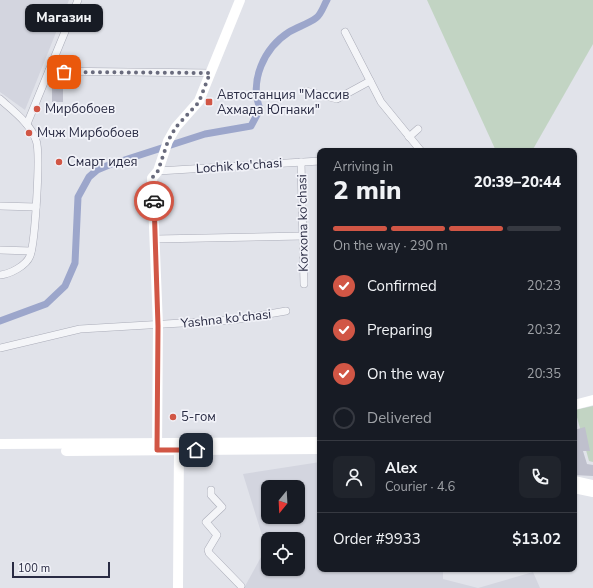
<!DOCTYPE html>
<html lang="en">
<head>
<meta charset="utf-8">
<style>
  body { margin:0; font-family:"Nunito Sans",sans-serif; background:#20242c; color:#f1f3f6; height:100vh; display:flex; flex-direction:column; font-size:15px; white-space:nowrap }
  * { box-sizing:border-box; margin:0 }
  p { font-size:13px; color:#9ea1a6 }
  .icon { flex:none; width:22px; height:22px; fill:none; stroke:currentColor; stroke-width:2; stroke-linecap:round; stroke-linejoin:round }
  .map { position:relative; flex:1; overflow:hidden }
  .panel { position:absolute; left:317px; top:148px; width:260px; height:424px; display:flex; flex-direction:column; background:#171b24; border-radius:8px; box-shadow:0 1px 3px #0004 }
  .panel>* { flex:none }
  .needle { width:26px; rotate:198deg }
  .buttons { position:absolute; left:261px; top:480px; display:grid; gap:8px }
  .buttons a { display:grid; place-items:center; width:44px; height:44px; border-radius:8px; background:#171b24; box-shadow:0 1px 3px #0004; font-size:20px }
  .scale { position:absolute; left:12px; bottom:10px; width:98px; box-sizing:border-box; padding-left:4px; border:2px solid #292b43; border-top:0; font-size:11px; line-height:14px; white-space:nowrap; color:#292b43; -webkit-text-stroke:3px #f1f2f8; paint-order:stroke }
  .pin { position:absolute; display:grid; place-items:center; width:34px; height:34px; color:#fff; margin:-17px; border-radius:8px; box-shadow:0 2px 6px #0006 }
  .courier { position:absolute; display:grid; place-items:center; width:40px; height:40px; margin:-20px; border:3px solid #d15645; border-radius:50%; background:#fff; color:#222; box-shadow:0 1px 5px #0007 }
  .bubble { position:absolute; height:28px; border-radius:8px; background:#171b24; box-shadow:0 1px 3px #0004; font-size:13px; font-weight:800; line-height:28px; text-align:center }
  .overview em { font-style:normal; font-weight:800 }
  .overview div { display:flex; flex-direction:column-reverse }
  .overview { display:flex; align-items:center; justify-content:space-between; height:68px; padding:0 16px }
  h1 { font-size:26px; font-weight:800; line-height:30px }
  .bar { display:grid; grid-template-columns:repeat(4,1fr); gap:6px 4px; align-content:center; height:48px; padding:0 16px }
  .bar i { height:5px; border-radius:3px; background:#363941 }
  .bar .selected { background:#d15645 }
  .bar p { grid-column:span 4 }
  .line { display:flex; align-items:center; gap:10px; padding:0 16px; border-top:1px solid #363941 }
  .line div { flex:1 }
  .round { display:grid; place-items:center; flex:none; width:42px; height:42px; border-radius:8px; background:#20242c }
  ol { padding:0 16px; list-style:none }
  li { display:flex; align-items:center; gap:12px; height:44px }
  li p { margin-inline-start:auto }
  li .icon { padding:4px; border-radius:50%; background:#d15645; color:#fff; stroke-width:4 }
  li:last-child { color:#9ea1a6 }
  li i { width:22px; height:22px; border:2px solid #363941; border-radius:50% }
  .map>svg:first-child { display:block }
  .built { fill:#d3d5df; fill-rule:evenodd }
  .green { fill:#c2d4c3 }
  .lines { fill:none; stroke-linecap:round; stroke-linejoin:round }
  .canal { stroke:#9ca6cb; stroke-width:7 }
  .building { fill:#bfc0cd }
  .street-casing { stroke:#aaacb8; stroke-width:8 }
  .street { stroke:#f4f5f8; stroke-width:7 }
  .secondary { stroke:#fff; stroke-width:10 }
  .done { stroke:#696b7d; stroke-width:4; stroke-dasharray:0 7.2 }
  .route { stroke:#d15645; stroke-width:5 }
  .poi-dot { fill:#d15645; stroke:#f1f2f8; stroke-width:1.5 }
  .labels { text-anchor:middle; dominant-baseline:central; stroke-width:3.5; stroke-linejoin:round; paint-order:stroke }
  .poi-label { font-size:13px; fill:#292b43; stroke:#f1f2f8; text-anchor:start }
  .street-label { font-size:13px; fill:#292b43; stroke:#f1f2f8 }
</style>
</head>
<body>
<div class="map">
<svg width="593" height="588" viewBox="0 0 593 588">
  <rect width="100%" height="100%" fill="#e1e3ea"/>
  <g class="built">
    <polygon points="0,0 69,0 25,110 0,92"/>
    <path d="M320,462V569H443V579L478,588L533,572L540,588H244L266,548L243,474ZM268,487H298V517H268ZM268,539H298V569H268Z"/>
  </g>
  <g class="green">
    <polygon points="427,0 593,0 593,44 532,151 496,151"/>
    <polygon points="593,406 593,462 589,461 575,410"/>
  </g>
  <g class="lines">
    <path class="canal" d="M0,321L46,304L65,286L75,263L78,197L89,177L97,170L109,165L205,134L251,126L260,109C249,81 264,48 289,32C297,27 308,24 316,18C321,15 324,5 327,0"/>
  </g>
  <g class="building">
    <rect x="52" y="78" width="11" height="24"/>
    <polygon points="585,427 590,451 583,451 587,464 593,465 593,476 574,475 574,430"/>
  </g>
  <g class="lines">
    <defs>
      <g id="street">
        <polyline points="345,32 381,102 421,151"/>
        <polyline points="49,71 210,73"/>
        <polyline points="306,91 337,99 370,81"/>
        <path d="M0,99C13,111 30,123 36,140C41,152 35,243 30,256C26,266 10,274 0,275"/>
        <polyline points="27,124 78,0"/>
        <polyline points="409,137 418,129"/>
        <polyline points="301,162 304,284"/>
        <polyline points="158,171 320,161"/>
        <polyline points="0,206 36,207"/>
        <polyline points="156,239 303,236"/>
        <polyline points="0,250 31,251"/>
        <polyline points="0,348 80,329 233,320 286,311"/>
        <polyline points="211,490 211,495 222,507 206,522 217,535 208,550 209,553 241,586"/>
      </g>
    </defs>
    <use href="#street" class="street-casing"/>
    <use href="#street" class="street"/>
    <g class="secondary">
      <polyline points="574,405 593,400"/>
      <polyline points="0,444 320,442"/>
      <polyline points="157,450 158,325 152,178 158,171 168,141 176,127 199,101 240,0"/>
      <polyline points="66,451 320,449"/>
      <polyline points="574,481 593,485"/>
      <polyline points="574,488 593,492"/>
      <polyline points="178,588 179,444"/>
    </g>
  </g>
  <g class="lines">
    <polyline class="done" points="64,72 210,73 199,102 176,127 168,141 158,171 152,178 154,201"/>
    <polyline class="route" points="154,201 158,326 157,450 196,450"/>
  </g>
  <g class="poi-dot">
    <rect x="205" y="98" width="8" height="8" rx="2"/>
    <circle cx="37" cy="109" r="4"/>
    <circle cx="29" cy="133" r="4"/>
    <circle cx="59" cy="162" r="4"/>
    <circle cx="173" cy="417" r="4"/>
  </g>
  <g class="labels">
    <g class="poi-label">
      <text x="217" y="95">Автостанция "Массив<tspan x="217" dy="15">Ахмада Югнаки"</tspan></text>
      <text x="45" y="109">Мирбобоев</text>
      <text x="37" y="133">Мчж Мирбобоев</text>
      <text x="67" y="162">Смарт идея</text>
      <text x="181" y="417">5-гом</text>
    </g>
    <g class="street-label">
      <text transform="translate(239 166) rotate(-4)">Lochik ko'chasi</text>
      <text transform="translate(303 223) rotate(-91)">Korxona ko'chasi</text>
      <text transform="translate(226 319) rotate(-6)">Yashna ko'chasi</text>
    </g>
  </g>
</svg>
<div class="buttons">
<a><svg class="needle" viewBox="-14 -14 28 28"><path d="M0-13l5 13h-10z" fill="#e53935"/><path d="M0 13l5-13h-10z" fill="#9ea1a6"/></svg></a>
<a><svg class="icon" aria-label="locate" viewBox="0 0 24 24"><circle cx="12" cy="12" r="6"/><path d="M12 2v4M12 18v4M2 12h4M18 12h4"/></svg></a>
</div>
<div class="scale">100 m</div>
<div class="pin" style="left:64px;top:72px;background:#ea580c"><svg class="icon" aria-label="bag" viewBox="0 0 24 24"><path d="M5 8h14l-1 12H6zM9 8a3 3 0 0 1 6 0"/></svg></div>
<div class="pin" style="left:196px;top:450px;background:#1f2937"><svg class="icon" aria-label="home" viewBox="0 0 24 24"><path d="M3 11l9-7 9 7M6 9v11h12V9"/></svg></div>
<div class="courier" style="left:154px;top:201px"><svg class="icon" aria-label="car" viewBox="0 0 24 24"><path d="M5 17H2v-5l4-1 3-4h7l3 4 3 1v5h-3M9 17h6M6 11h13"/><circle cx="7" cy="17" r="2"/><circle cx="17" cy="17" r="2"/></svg></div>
<div class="bubble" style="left:25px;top:4px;width:78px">Магазин</div>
<section class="panel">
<div class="overview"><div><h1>2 min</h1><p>Arriving in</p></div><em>20:39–20:44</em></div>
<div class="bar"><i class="selected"></i><i class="selected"></i><i class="selected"></i><i></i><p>On the way · 290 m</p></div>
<ol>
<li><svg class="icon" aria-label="check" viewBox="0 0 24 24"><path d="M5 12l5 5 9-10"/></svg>Confirmed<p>20:23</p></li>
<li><svg class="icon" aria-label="check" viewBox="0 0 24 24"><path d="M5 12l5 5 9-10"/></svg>Preparing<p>20:32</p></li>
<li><svg class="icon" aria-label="check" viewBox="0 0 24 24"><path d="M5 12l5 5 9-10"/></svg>On the way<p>20:35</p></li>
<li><i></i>Delivered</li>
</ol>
<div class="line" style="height:72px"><a class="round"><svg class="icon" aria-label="person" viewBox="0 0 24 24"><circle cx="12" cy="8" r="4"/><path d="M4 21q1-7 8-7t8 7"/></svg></a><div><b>Alex</b><p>Courier · 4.6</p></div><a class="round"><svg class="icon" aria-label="phone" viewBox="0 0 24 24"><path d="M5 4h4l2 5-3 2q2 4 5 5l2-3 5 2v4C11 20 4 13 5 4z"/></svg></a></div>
<div class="line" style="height:52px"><div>Order #9933</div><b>$13.02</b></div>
</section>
</div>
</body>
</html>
